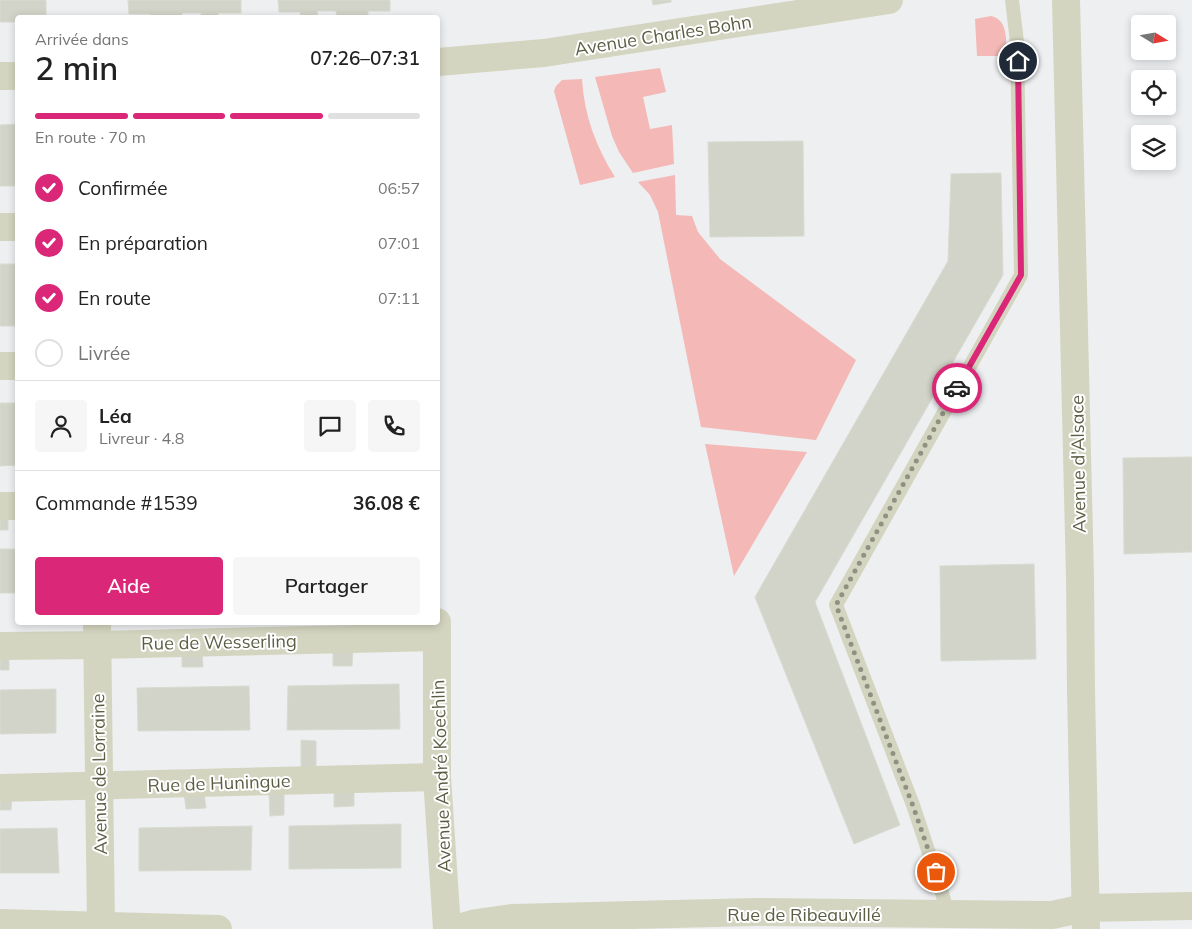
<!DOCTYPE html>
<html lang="fr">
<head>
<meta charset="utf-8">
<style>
  body { margin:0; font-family:Mulish,sans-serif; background:#f6f6f6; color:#222; height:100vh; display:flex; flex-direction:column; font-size:19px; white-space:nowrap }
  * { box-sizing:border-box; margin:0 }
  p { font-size:16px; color:#767676 }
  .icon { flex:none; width:28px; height:28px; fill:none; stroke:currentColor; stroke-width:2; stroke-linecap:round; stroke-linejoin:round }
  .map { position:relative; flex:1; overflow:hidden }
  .side { position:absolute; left:15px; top:15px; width:425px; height:610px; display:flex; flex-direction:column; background:#fff; border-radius:5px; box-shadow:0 2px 8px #0003 }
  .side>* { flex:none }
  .needle { width:32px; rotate:101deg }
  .buttons { position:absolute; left:1131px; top:15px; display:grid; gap:10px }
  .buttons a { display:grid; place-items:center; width:45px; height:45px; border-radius:5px; background:#fff; box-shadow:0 2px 8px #0003; font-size:25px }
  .pin { position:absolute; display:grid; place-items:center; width:42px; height:42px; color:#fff; margin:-21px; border:2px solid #fff; border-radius:50%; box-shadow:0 1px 5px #0007 }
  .courier { position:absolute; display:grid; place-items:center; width:50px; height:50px; margin:-25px; border:4px solid #db2777; border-radius:50%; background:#fff; color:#222; box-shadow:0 1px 6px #0007 }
  .summary em { font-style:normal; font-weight:600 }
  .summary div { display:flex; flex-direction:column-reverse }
  .summary { display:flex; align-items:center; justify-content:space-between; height:85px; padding:0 20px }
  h1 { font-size:32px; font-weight:600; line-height:38px }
  .bar { display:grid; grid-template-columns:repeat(4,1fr); gap:8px 5px; align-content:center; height:60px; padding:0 20px }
  .bar i { height:6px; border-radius:4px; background:#e0e0e0 }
  .bar .active { background:#db2777 }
  .bar p { grid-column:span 4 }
  .line { display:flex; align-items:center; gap:12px; padding:0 20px; border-top:1px solid #e0e0e0 }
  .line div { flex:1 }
  .round { display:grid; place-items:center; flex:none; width:52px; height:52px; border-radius:5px; background:#f6f6f6 }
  ol { padding:0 20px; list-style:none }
  li { display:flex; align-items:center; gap:15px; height:55px }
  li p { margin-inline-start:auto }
  li .icon { padding:5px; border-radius:50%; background:#db2777; color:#fff; stroke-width:4 }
  li:last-child { color:#767676 }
  li i { width:28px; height:28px; border:2px solid #e0e0e0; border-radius:50% }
  .primary-button { display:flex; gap:10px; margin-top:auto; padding:10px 20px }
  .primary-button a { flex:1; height:58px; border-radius:5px; background:#db2777; color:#fff; font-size:20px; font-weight:600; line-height:58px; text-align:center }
  .primary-button a+a { background:#f6f6f6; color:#222 }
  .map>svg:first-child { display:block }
  .green { fill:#f4b8b7 }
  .building { fill:#d2d4c9; stroke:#d8dbd1 }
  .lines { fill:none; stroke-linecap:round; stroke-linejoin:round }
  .lane { stroke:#d4d5c0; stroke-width:14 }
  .street { stroke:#d4d5c0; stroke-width:28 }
  .done { stroke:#8f9181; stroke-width:5; stroke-dasharray:0 9 }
  .route { stroke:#db2777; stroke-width:6 }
  .labels { text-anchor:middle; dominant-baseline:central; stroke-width:4; stroke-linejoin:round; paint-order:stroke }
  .street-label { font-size:18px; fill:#5c5e44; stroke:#fff }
</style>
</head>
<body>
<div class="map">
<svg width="1192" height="929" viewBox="0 0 1192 929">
  <rect width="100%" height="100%" fill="#eeeff1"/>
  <g class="green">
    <path d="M991,16C1009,20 1006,42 1006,56H977L975,19Z"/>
    <polygon points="660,68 666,92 643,97 650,129 672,125 674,164 633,173 619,152 612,136 595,77"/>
    <path d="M582,79C584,115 596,147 615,177L580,185L554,91L556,86L562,80Z"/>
    <polygon points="675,175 676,215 692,216 698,232 720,259 856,360 816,440 701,427 658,212 650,195 638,182"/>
    <polygon points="705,444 807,452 734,576"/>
  </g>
  <g class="building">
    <polygon points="0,0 46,0 46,15 25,15 25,18 18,18 18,22 0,22"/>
    <polygon points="128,0 241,0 241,13 218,13 218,18 201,18 201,13 182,13 182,18 151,18 150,14 129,14"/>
    <polygon points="278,0 390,0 390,11 368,11 368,18 337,18 336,11 317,11 318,18 301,18 300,12 279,12"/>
    <polygon points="652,0 671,0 671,2 653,5"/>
    <polygon points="18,124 18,186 0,186 0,125"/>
    <polygon points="803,141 804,236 710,237 708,142"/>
    <polygon points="1001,173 1003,275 815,602 900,825 854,844 755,597 948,261 951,174"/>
    <rect x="0" y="264" width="18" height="62"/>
    <polygon points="0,403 18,403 18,465 0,466"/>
    <polygon points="1192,457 1192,552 1124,554 1123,458"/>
    <polygon points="8,515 8,530 0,530 0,516"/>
    <rect x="0" y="549" width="18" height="44"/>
    <polygon points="1034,564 1036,659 941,661 940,566"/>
    <polygon points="353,651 352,666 333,666 333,652"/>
    <polygon points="182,652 202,653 203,667 182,667"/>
    <rect x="0" y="656" width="9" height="14"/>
    <polygon points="399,684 400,729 287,730 288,686"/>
    <polygon points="249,686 250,730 138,731 137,688"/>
    <polygon points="56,689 56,733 0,734 0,690"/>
    <polygon points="301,740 316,741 316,768 301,768"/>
    <polygon points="354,791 354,806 334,807 334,792"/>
    <polygon points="269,792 284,792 284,815 270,816"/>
    <polygon points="184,793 204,793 206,808 186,809"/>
    <polygon points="0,796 12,796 11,810 0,810"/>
    <polygon points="401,824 401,868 289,869 289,826"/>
    <polygon points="252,826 251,870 139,871 139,828"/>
    <polygon points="57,828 59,873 0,873 0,829"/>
  </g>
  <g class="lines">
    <polyline class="lane" points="948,915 941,889 913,805 836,605 1021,275 1017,42 1012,0"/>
    <g class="street">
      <polyline points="1066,0 1080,577 1081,691 1086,929"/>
      <polyline points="438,62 544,53 889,0"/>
      <polyline points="0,76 18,76"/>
      <polyline points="0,227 18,227"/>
      <polyline points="0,366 18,366"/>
      <polyline points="0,506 18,506"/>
      <polyline points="97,622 101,926"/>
      <polyline points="437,622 437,777 447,929"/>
      <polyline points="0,646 98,645 437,637"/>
      <polyline points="0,788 437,777"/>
      <polyline points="0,923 218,929"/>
      <polyline points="455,929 476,923 512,918 755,912 1052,915 1085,908 1192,906"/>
    </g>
  </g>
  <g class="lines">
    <polyline class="done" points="936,872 913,806 836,605 957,388"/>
    <polyline class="route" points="957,388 1021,275 1018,61"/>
  </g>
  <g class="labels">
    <g class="street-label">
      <text transform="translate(663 35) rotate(-9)">Avenue Charles Bohn</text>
      <text transform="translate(1078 464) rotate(-91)">Avenue d'Alsace</text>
      <text transform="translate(219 642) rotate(-1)">Rue de Wesserling</text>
      <text transform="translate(99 774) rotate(-91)">Avenue de Lorraine</text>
      <text transform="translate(441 776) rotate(-92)">Avenue André Koechlin</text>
      <text transform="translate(219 783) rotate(-2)">Rue de Huningue</text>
      <text x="804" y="914">Rue de Ribeauvillé</text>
    </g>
  </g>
</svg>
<div class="buttons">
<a><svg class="needle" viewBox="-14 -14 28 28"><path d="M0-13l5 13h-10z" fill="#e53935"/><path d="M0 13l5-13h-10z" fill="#767676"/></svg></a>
<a><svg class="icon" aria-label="locate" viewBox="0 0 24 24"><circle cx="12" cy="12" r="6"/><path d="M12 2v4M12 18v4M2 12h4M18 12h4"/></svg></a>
<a><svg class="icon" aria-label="layers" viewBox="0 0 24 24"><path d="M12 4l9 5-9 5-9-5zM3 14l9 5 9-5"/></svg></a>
</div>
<div class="pin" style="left:936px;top:872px;background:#ea580c"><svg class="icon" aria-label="bag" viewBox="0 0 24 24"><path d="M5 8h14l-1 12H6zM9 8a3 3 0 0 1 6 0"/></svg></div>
<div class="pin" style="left:1018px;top:61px;background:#1f2937"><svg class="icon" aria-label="home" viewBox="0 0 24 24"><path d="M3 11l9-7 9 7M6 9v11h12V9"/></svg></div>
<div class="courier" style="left:957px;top:388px"><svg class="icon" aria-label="car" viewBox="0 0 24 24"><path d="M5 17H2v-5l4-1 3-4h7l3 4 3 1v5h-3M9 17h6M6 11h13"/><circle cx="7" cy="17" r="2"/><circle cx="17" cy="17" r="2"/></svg></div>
<section class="side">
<div class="summary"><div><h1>2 min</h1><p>Arrivée dans</p></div><em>07:26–07:31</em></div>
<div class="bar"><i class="active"></i><i class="active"></i><i class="active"></i><i></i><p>En route · 70 m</p></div>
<ol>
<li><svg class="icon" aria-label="check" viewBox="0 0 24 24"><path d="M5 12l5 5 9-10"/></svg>Confirmée<p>06:57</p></li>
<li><svg class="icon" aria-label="check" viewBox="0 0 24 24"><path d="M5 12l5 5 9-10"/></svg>En préparation<p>07:01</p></li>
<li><svg class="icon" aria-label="check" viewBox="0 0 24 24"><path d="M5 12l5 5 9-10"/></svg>En route<p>07:11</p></li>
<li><i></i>Livrée</li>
</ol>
<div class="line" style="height:90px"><a class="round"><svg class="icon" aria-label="person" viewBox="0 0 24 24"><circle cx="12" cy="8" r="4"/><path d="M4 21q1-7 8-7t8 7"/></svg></a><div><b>Léa</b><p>Livreur · 4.8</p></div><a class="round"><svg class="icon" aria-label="chat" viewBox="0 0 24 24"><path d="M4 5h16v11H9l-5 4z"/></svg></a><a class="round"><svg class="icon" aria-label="phone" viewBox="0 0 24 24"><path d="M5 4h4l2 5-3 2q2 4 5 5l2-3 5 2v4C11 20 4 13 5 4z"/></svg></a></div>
<div class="line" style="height:65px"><div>Commande #1539</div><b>36.08 €</b></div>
<div class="primary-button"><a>Aide</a><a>Partager</a></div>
</section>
</div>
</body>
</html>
